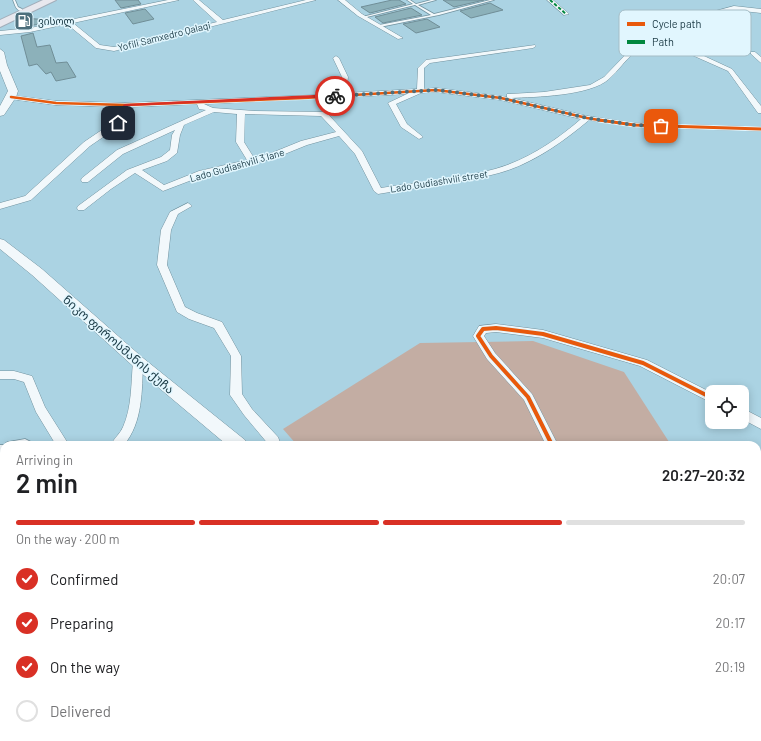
<!DOCTYPE html>
<html lang="en">
<head>
<meta charset="utf-8">
<style>
  body { margin:0; font-family:Barlow,"Noto Sans Georgian",sans-serif; background:#f6f6f6; color:#202124; height:100vh; display:flex; flex-direction:column; font-size:15px; white-space:nowrap }
  * { box-sizing:border-box; margin:0 }
  p { font-size:13px; color:#757577 }
  .icon { flex:none; width:22px; height:22px; fill:none; stroke:currentColor; stroke-width:2; stroke-linecap:round; stroke-linejoin:round }
  .map { position:relative; flex:1; overflow:hidden }
  .side { position:absolute; left:0px; top:441px; width:761px; height:300px; display:flex; flex-direction:column; background:#fff; border-radius:12px 12px 0 0; box-shadow:0 2px 10px #0003 }
  .side>* { flex:none }
  .tools { position:absolute; left:705px; top:385px; display:grid; gap:8px }
  .tools a { display:grid; place-items:center; width:44px; height:44px; border-radius:8px; background:#fff; box-shadow:0 2px 10px #0003; font-size:20px }
  .pin { position:absolute; display:grid; place-items:center; width:34px; height:34px; color:#fff; margin:-17px; border-radius:8px; box-shadow:0 2px 6px #0006 }
  .courier { position:absolute; display:grid; place-items:center; width:40px; height:40px; margin:-20px; border:3px solid #d93025; border-radius:50%; background:#fff; color:#222; box-shadow:0 1px 5px #0007 }
  .summary em { font-style:normal; font-weight:600 }
  .summary div { display:flex; flex-direction:column-reverse }
  .summary { display:flex; align-items:center; justify-content:space-between; height:68px; padding:0 16px }
  h1 { font-size:26px; font-weight:600; line-height:30px }
  .bar { display:grid; grid-template-columns:repeat(4,1fr); gap:6px 4px; align-content:center; height:48px; padding:0 16px }
  .bar i { height:5px; border-radius:3px; background:#e0e0e0 }
  .bar .on { background:#d93025 }
  .bar p { grid-column:span 4 }
  ol { padding:0 16px; list-style:none }
  li { display:flex; align-items:center; gap:12px; height:44px }
  li p { margin-inline-start:auto }
  li .icon { padding:4px; border-radius:50%; background:#d93025; color:#fff; stroke-width:4 }
  li:last-child { color:#757577 }
  li i { width:22px; height:22px; border:2px solid #e0e0e0; border-radius:50% }
  .map>svg:first-child { display:block }
  .green { fill:#c3ada3 }
  .building { fill:#8cb1ba; stroke:#708e97 }
  .lines { fill:none; stroke-linecap:round; stroke-linejoin:round }
  .service-casing { stroke:#71929f; stroke-width:1.5 }
  .minor-casing { stroke:#71929f; stroke-width:1 }
  .secondary-casing { stroke:#71929f; stroke-width:1 }
  .trunk-casing { stroke:#a2aeba; stroke-width:2 }
  .service { fill:#f2f8fb; fill-rule:evenodd }
  .minor { fill:#f2f8fb; fill-rule:evenodd }
  .secondary { fill:#f2f8fb; fill-rule:evenodd }
  .trunk { fill:#e8e8ee; fill-rule:evenodd }
  .quiet { stroke:#00873e; stroke-width:2; stroke-dasharray:3.5 2; stroke-linecap:butt }
  .cycleway-far2-casing { stroke:#e1f6fe; stroke-width:4 }
  .cycleway-far1-casing { stroke:#e1f6fe; stroke-width:5 }
  .cycleway-casing { stroke:#e1f6fe; stroke-width:6 }
  .cycleway-far2 { stroke:#e8590c; stroke-width:2.5 }
  .cycleway-far1 { stroke:#e8590c; stroke-width:3 }
  .cycleway { stroke:#e8590c; stroke-width:4 }
  .route { fill:#d93025 }
  .done { stroke:#4d6f7c; stroke-width:4; stroke-dasharray:0 7.2 }
  .labels { text-anchor:middle; dominant-baseline:central; stroke-width:3; stroke-linejoin:round; paint-order:stroke }
  .far-poi-label { font-size:10px; fill:#1a3944; stroke:#e1f6fe; text-anchor:start }
  .far-street-label { font-size:10px; fill:#1a3944; stroke:#e1f6fe }
  .street-label { font-size:12px; fill:#1a3944; stroke:#e1f6fe }
  .key { fill:#e1f6fe; stroke:#a5bdc6; stroke-width:1 }
  .key-label { font-size:11px; fill:#1a3944 }
</style>
</head>
<body>
<div class="map">
<svg width="761" height="741" viewBox="0 0 761 741">
  <rect width="100%" height="100%" fill="#abd3e3"/>
  <g class="green">
    <polygon points="533,341 624,372 671,445 297,445 283,429 420,343"/>
    <polygon points="757,585 761,591 761,741 579,741 576,737 757,737"/>
    <polygon points="159,737 381,737 380,741 167,741"/>
  </g>
  <g class="building">
    <polygon points="115,0 138,0 141,4 121,8"/>
    <polygon points="392,0 399,0 406,4 370,13 361,7"/>
    <polygon points="443,0 484,0 454,7"/>
    <polygon points="490,3 503,10 471,18 460,11"/>
    <polygon points="411,8 422,15 383,23 375,17"/>
    <polygon points="145,9 154,19 133,24 125,13"/>
    <polygon points="21,18 52,20 52,22 22,27 17,21"/>
    <polygon points="427,19 440,27 416,33 403,24"/>
    <polygon points="33,33 37,47 50,45 56,63 67,62 76,77 56,81 51,72 46,74 37,64 29,66 21,36"/>
  </g>
  <g class="lines">
    <defs>
      <g id="service">
        <path d="M13,0H15L18,7L22,9V11C16,11 15,5 13,0Z"/>
        <polygon points="407,0 410,0 416,4 431,0 436,0 418,5 434,14 490,0 494,0 439,15 380,27 379,27 379,25 431,15 415,5 363,18 362,17 413,4"/>
        <polygon points="25,439 33,443 34,445 4,445 4,450 0,451 0,445 5,445 6,443 8,442"/>
        <polygon points="4,455 4,461 0,464 0,458"/>
      </g>
      <g id="minor">
        <polygon points="168,0 179,0 73,23 100,45 114,47 217,22 193,0 199,0 223,20 306,0 316,0 114,51 96,48 67,24 30,32 0,35 0,31 30,28"/>
        <polygon points="338,0 345,0 362,14 403,38 398,39 358,16"/>
        <polygon points="547,0 553,0 569,14 564,15"/>
        <path d="M734,6L761,9V13L734,10L686,22L676,31L663,37L732,69L761,106V113H758L728,71L658,40C651,43 642,46 636,51C626,59 618,71 609,79C590,96 535,97 511,98L587,116L634,123L761,127V131L634,127L589,120C563,142 532,164 499,173C460,184 418,187 378,194L374,191L355,154L339,136L307,145L275,158L205,175L163,191L135,173L111,189L84,210H78L77,208L78,206L127,170L161,157L170,150L172,135L175,130L123,154L88,182H82L81,180L82,178L117,150L206,110L199,109L197,104L129,107L132,116L131,118L90,146L31,200L0,209V203L25,196L84,142L124,115L122,107L56,105L11,99H8V95L56,101L125,103L339,94L342,77L333,58L336,56L339,58L348,77L346,93L417,89L418,68L426,60L535,45L536,46L533,48L430,63L424,68V89L436,88L507,97V94H510L544,92L590,85L604,77L633,47L672,29L682,20ZM436,92L501,100L581,119C557,140 527,160 495,169C458,179 418,182 381,188L362,151L326,112L255,111L213,108L204,104L407,94L388,103L401,127L419,139L423,137L407,124L396,104L421,93ZM214,112L237,114L236,142L247,160L199,171L164,185L142,170L167,161L177,153L180,135L184,125ZM245,114L321,116L336,132L301,141L269,154L254,158L244,142Z"/>
        <polygon points="751,52 755,52 761,57 761,63 751,54"/>
        <polygon points="188,203 192,206 178,214 171,230 167,265 185,307 197,313 222,322 241,356 242,394 252,409 278,437 281,445 269,445 244,415 230,395 231,356 214,328 189,319 177,312 157,265 161,230 170,212"/>
        <polygon points="496,324 543,330 647,360 712,393 712,403 640,366 543,338 496,332 486,333 484,336 495,353 532,394 558,445 546,445 524,400 487,359 473,336 479,326"/>
        <path d="M138,358L142,359L143,362C142,390 143,422 124,445H111C114,438 120,434 123,427C132,407 131,383 133,362L134,359Z"/>
        <polygon points="0,371 14,371 32,376 45,407 69,445 56,445 36,412 24,382 14,379 0,379"/>
        <polygon points="742,408 761,418 761,429 742,419"/>
        <polygon points="4,589 4,607 0,609 0,591"/>
        <polygon points="0,629 4,630 4,648 0,647"/>
        <polygon points="65,737 81,737 83,741 67,741"/>
        <rect x="384" y="737" width="16" height="4"/>
        <polygon points="703,737 719,737 721,741 705,741"/>
      </g>
      <g id="secondary">
        <polygon points="0,49 4,52 7,65 18,91 16,97 4,115 0,116 0,106 8,91 0,71"/>
        <polygon points="0,239 4,240 42,269 143,358 245,440 247,445 227,445 133,366 32,275 0,249"/>
        <polygon points="538,737 562,737 564,741 540,741"/>
      </g>
      <polygon id="trunk" points="43,0 56,0 0,27 0,20"/>
    </defs>
    <use href="#service" class="service-casing"/>
    <use href="#minor" class="minor-casing"/>
    <use href="#secondary" class="secondary-casing"/>
    <use href="#trunk" class="trunk-casing"/>
    <use href="#service" class="service"/>
    <use href="#minor" class="minor"/>
    <use href="#secondary" class="secondary"/>
    <use href="#trunk" class="trunk"/>
    <polyline class="quiet" points="550,0 566,14"/>
    <defs>
      <polyline id="cycleway-far2" points="11,97 56,103 125,105 304,98 436,90 501,98 587,118 605,121"/>
      <polyline id="cycleway-far1" points="599,120 634,125 761,129"/>
      <polyline id="cycleway" points="552,445 528,397 491,356 478,336 483,329 496,328 543,334 643,363 712,398"/>
    </defs>
    <use href="#cycleway-far2" class="cycleway-far2-casing"/>
    <use href="#cycleway-far1" class="cycleway-far1-casing"/>
    <use href="#cycleway" class="cycleway-casing"/>
    <use href="#cycleway-far2" class="cycleway-far2"/>
    <use href="#cycleway-far1" class="cycleway-far1"/>
    <use href="#cycleway" class="cycleway"/>
  </g>
  <polygon class="route" points="335,94 336,97 128,106 130,117 120,124 116,123 126,116 123,105 125,104"/>
  <g class="lines">
    <polyline class="done" points="335,96 436,90 501,98 587,118 634,125 661,126"/>
  </g>
  <defs>
    <symbol id="fuel-square" viewBox="-11 -11 22 22"><rect x="-9" y="-9" width="18" height="18" rx="4" fill="#4d6f7c" stroke="#e1f6fe"/><path d="M-5.5-6h7V0h2V4h1.3V-2.5L3-4.5l.8-.8L6-3V5H2.5V1h-1V6h-7ZM-4.2-4.7v3.2H.2V-4.7Z" fill="#fff"/></symbol>
  </defs>
  <g fill-rule="evenodd">
    <use href="#fuel-square" x="13" y="10" width="22" height="22"/>
  </g>
  <g class="labels">
    <g class="far-poi-label">
      <text x="38" y="21">ვისოლ</text>
    </g>
    <g class="far-street-label">
      <text transform="translate(164 36) rotate(-14)">Yofili Samxedro Qalaqi</text>
      <text transform="translate(237 165) rotate(-16)">Lado Gudiashvili 3 lane</text>
      <text transform="translate(439 181) rotate(-9)">Lado Gudiashvili street</text>
    </g>
    <g class="street-label">
      <text transform="translate(119 344) rotate(41)">ნიკო ფიროსმანის ქუჩა</text>
    </g>
  </g>
  <rect x="619" y="10" width="132" height="46" rx="6" class="key"/>
  <rect x="627" y="22" width="18" height="4" fill="#e8590c"/>
  <rect x="627" y="40" width="18" height="4" fill="#00873e"/>
  <g class="key-label">
    <text x="652" y="28">Cycle path</text>
    <text x="652" y="46">Path</text>
  </g>
</svg>
<div class="tools">
<a><svg class="icon" aria-label="locate" viewBox="0 0 24 24"><circle cx="12" cy="12" r="6"/><path d="M12 2v4M12 18v4M2 12h4M18 12h4"/></svg></a>
</div>
<div class="pin" style="left:661px;top:126px;background:#ea580c"><svg class="icon" aria-label="bag" viewBox="0 0 24 24"><path d="M5 8h14l-1 12H6zM9 8a3 3 0 0 1 6 0"/></svg></div>
<div class="pin" style="left:118px;top:123px;background:#1f2937"><svg class="icon" aria-label="home" viewBox="0 0 24 24"><path d="M3 11l9-7 9 7M6 9v11h12V9"/></svg></div>
<div class="courier" style="left:335px;top:96px"><svg class="icon" aria-label="bike" viewBox="0 0 24 24"><circle cx="6" cy="16" r="4"/><circle cx="18" cy="16" r="4"/><path d="M6 16l4-8h5l3 8M10 8l3 8H6M13 5h3"/></svg></div>
<section class="side">
<div class="summary"><div><h1>2 min</h1><p>Arriving in</p></div><em>20:27–20:32</em></div>
<div class="bar"><i class="on"></i><i class="on"></i><i class="on"></i><i></i><p>On the way · 200 m</p></div>
<ol>
<li><svg class="icon" aria-label="check" viewBox="0 0 24 24"><path d="M5 12l5 5 9-10"/></svg>Confirmed<p>20:07</p></li>
<li><svg class="icon" aria-label="check" viewBox="0 0 24 24"><path d="M5 12l5 5 9-10"/></svg>Preparing<p>20:17</p></li>
<li><svg class="icon" aria-label="check" viewBox="0 0 24 24"><path d="M5 12l5 5 9-10"/></svg>On the way<p>20:19</p></li>
<li><i></i>Delivered</li>
</ol>
</section>
</div>
</body>
</html>
